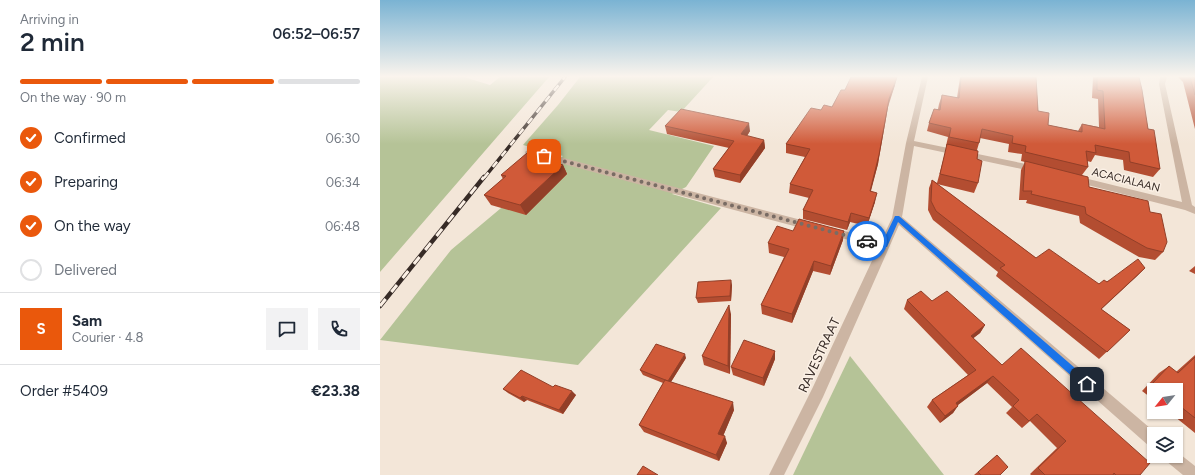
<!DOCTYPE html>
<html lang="en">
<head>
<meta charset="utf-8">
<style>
  body { margin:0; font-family:Figtree,sans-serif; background:#f2f2f3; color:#1f2937; height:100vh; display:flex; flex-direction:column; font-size:15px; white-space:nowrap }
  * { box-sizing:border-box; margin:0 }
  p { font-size:13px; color:#747a83 }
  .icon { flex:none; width:22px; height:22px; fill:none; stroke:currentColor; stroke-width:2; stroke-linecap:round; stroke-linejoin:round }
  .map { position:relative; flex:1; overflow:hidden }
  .drawer { display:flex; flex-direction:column; background:#fff; width:380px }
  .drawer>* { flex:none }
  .needle { width:26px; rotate:240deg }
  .tools { position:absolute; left:767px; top:383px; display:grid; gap:8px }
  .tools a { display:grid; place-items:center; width:36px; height:36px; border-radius:0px; background:#fff; box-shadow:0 1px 3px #0004; font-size:20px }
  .pin { position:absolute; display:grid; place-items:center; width:34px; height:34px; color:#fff; margin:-17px; border-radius:8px; box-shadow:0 2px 6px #0006 }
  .courier { position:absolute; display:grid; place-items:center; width:40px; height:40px; margin:-20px; border:3px solid #1a73e8; border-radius:50%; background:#fff; color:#222; box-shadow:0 1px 5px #0007 }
  .headline em { font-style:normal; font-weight:600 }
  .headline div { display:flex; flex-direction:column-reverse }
  .headline { display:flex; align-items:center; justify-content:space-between; height:68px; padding:0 20px }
  h1 { font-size:26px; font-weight:600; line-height:30px }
  .bar { display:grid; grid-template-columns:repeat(4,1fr); gap:6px 4px; align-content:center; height:48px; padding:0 20px }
  .bar i { height:5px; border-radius:3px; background:#e0e1e3 }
  .bar .current { background:#ea580c }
  .bar p { grid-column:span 4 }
  .line { display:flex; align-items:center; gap:10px; padding:0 20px; border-top:1px solid #e0e1e3 }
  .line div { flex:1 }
  .round { display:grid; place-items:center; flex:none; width:42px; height:42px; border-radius:0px; background:#f2f2f3 }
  ol { padding:0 20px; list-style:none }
  li { display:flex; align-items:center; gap:12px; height:44px }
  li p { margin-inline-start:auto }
  li .icon { padding:4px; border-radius:50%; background:#ea580c; color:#fff; stroke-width:4 }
  li:last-child { color:#747a83 }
  li i { width:22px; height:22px; border:2px solid #e0e1e3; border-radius:50% }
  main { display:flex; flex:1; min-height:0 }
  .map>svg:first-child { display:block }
  .green { fill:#b5c397 }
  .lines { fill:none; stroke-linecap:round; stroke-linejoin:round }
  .minor { fill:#ccb5a3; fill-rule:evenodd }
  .rail-far1-casing { stroke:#372b26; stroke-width:3.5 }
  .rail-casing { stroke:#372b26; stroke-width:4.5 }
  .rail-far1 { stroke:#fbf0e5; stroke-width:2.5; stroke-dasharray:7; stroke-linecap:butt }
  .rail { stroke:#fbf0e5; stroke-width:3; stroke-dasharray:9; stroke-linecap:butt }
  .wall { fill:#b34d31 }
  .shaded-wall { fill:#923f28 }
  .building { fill:#d05a39; stroke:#923f28 }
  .route { fill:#1a73e8 }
  .done { stroke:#796c64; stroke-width:4; stroke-dasharray:0 7.2 }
  .labels { text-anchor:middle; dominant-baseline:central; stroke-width:3; stroke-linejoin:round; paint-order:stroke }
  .street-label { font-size:11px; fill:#372b26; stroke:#fbf0e5 }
  .near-street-label { font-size:13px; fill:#372b26; stroke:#fbf0e5 }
</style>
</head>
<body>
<main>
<section class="drawer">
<div class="headline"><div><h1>2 min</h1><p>Arriving in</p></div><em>06:52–06:57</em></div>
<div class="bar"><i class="current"></i><i class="current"></i><i class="current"></i><i></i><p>On the way · 90 m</p></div>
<ol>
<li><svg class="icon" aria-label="check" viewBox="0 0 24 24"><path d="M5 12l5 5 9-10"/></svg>Confirmed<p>06:30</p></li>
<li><svg class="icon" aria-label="check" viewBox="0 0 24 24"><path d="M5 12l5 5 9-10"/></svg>Preparing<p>06:34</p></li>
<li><svg class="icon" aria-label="check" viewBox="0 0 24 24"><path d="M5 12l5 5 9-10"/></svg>On the way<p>06:48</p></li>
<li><i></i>Delivered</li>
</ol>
<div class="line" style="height:72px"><b class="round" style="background:#ea580c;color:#fff">S</b><div><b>Sam</b><p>Courier · 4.8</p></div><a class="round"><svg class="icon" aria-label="chat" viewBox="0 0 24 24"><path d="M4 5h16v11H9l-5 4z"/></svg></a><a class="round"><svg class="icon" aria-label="phone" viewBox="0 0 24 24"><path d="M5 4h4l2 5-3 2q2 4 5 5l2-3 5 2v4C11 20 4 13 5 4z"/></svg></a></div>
<div class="line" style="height:52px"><div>Order #5409</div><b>€23.38</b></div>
</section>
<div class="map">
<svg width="815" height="475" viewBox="0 0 815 475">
  <rect width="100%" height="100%" fill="#f3e6d8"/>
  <g class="green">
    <polygon points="0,77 84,77 110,85 120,77 169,77 0,272"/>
    <polygon points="200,77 333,77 301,112 288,110 269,130 334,146 306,187 292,194 341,208 198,365 0,340 71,250 183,156 143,145 178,105"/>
    <polygon points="470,356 564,475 413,475"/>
  </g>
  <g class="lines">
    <g class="minor">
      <polygon points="542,77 548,77 534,141 656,166 660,169 656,172 534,146 522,217 777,434 774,434 774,448 769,446 519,225 443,397 404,475 389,475 433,387 498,248 447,234 445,231 450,227 501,241 512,218 526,143"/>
      <polygon points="780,77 787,77 785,84 812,205 815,207 815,214 805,210 696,182 692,179 696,176 802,202 779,84"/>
      <polygon points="149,149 429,222 434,226 429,230 146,154 145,152"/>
      <polygon points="796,451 815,466 815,475 803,475 786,461 784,456 796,456"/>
    </g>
    <defs>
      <polyline id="rail-far1" points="104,178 185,77"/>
      <polyline id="rail" points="0,306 104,177"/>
    </defs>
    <use href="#rail-far1" class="rail-far1-casing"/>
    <use href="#rail" class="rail-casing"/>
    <use href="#rail-far1" class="rail-far1"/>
    <use href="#rail" class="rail"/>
  </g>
  <g class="wall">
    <polygon points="580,77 656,77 658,111 668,125 698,131 702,124 719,127 718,99 712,98 713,77 759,77 768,129 780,169 773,177 744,170 743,160 715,155 711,162 707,161 708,167 702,175 709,187 770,212 783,252 775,260 759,257 700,223 699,216 646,203 647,200 639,200 641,170 645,162 641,161 642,154 628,152 629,144 600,138 599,143 597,150 598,183 594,193 557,184 656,258 719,284 765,268 757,276 721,309 750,330 719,359 616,276 618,272 553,220 548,210 549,188 552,180 557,183 567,146 566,146 568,137 547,131 549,123 558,109 559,104 562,95 577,98"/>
    <polygon points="798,77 815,77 815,129 803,82"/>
    <polygon points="515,85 508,107 498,164 491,191 495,202 487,226 470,222 467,230 423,219 423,210 429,198 409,193 410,184 425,157 406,153 406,144 441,110 452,107 465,90"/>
    <polygon points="285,126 370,131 367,136 384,140 385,148 360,183 335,177 333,169 349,148 287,134"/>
    <polygon points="183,165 187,174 146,215 111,205 104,195 123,179 121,175"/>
    <polygon points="413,231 463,240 450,275 433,271 412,323 382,314 381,305 404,257 389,253 388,243"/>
    <polygon points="815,266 815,274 809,271"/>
    <polygon points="352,285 351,301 318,303 316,298"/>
    <polygon points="527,300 552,301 605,325 600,333 593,338 622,365 760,475 651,475 650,474 677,448 650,421 642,428 626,413 632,407 607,383 578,405 573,413 560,423 547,407 552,400 588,375 524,309"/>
    <polygon points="351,314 350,374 324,365 322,356"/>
    <polygon points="395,351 395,359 384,386 353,375 351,367"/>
    <polygon points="815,355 815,433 789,412 796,412 796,390 774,390 774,400 762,391 779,373 789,366 796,372"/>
    <polygon points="306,358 291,382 354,410 343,436 347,443 339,461 264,432 259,425 283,383 263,375 260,370"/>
    <polygon points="173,387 196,395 183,414 147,400 144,402 128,393 123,389"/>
    <polygon points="617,455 620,475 594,475"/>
  </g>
  <g class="shaded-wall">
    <polygon points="517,77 515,85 507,107 509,99"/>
    <polygon points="369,123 370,131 362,143 361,134"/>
    <polygon points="384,140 385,148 360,183 360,175"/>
    <polygon points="499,155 498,164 488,200 490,191"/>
    <polygon points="183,165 187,174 146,215 140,205"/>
    <polygon points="497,193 495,202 487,226 489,218"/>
    <polygon points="471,213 470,222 467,230 468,222"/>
    <polygon points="464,231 463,240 450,275 451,266"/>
    <polygon points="434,261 433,271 412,323 412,314"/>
    <polygon points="765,268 757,276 713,317 721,309"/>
    <polygon points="351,280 352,285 351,301 350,296"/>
    <polygon points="349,305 351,314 350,374 348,366"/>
    <polygon points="605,325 600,333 586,344 591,336"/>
    <polygon points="395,351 395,359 384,386 383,378"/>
    <polygon points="305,354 306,358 289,385 288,381"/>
    <polygon points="613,376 607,383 571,410 576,403"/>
    <polygon points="192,391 196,395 183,414 179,410"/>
    <polygon points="142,396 147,400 144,402 140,398"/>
    <polygon points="353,402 354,410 341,441 338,434"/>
    <polygon points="578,406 573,413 560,423 565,416"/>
    <polygon points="345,436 347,443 339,461 336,455"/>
  </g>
  <g class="building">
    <polygon points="471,77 517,77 509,99 499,155 490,191 497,193 489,218 471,213 468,222 423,210 433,190 410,184 430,149 406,144 431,108 441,110 444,105 452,107 461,90 465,90"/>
    <polygon points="581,77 656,77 658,111 669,113 668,125 702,132 702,124 725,129 723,91 717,90 717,77 759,77 762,90 768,129 774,130 780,169 750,162 749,152 715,145 716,153 706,151 708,167 645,152 646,146 632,143 633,136 602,129 599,143 569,137 571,128 549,123 554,109 560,110 562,95 579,98"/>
    <polygon points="810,77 815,77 815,95"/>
    <polygon points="301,109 369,123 361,134 384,140 360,175 333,169 354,141 285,126"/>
    <polygon points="567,144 598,151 597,159 602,161 598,183 560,174"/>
    <polygon points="147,153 183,165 140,205 104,195 126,176 121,175"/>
    <polygon points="645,161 708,177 709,187 768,201 770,212 781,214 787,242 783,252 767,248 706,214 705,207 651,194 652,191 643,191"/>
    <polygon points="552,180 656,258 669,249 719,284 724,280 727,282 758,259 765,268 721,309 750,330 727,352 620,268 625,265 556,211 551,201"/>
    <polygon points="419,219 464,231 451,266 434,261 412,314 381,305 409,249 388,243 397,226 413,231"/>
    <polygon points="351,280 350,296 316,298 318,282"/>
    <polygon points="541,291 552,301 567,291 605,325 591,336 622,365 641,348 770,463 760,475 736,475 734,473 733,475 665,475 658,468 686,441 657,414 649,421 633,406 639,400 613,376 576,403 578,406 565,416 552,400 596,370 527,300"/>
    <polygon points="349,305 348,366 322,356"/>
    <polygon points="364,340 395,351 383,378 351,367"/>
    <polygon points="276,344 305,354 288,381 260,370"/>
    <polygon points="815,357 815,418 796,403 796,390 779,390 772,384 789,366 798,373"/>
    <polygon points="141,370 173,387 175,385 192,391 179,410 142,396 140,398 123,389"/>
    <polygon points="285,380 353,402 338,434 345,436 336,455 259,425"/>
    <polygon points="617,455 628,467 620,475 601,475 598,472"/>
    <polygon points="263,466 278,475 257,475"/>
  </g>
  <linearGradient id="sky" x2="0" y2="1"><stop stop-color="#7ab3d3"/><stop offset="0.53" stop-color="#faf4ed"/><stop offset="1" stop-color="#faf4ed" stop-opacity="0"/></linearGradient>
  <rect width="815" height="144" fill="url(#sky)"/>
  <polygon class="route" points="515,216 519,216 710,381 710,387 704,387 518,222 507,247 485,243 484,241 487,239 502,243"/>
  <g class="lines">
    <polyline class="done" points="164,156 487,241"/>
  </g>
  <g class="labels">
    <g class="street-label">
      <text transform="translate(746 180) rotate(14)">ACACIALAAN</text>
    </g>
    <g class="near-street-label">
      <text transform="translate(439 355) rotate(-65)">RAVESTRAAT</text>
    </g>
  </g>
</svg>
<div class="tools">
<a><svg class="needle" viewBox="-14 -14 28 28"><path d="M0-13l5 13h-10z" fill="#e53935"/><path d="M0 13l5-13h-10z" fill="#747a83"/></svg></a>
<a><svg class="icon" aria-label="layers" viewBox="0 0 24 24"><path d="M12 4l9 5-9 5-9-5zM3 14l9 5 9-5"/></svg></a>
</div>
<div class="pin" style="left:164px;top:156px;background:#ea580c"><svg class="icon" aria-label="bag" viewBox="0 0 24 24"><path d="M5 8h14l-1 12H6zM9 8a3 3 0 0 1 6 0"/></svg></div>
<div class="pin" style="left:707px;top:384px;background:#1f2937"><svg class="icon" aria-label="home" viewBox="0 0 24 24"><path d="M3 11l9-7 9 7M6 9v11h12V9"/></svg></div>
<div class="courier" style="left:487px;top:241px"><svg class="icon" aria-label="car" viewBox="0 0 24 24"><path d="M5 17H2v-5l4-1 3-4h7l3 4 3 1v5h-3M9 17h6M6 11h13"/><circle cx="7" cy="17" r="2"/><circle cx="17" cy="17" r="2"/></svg></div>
</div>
</main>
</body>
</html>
